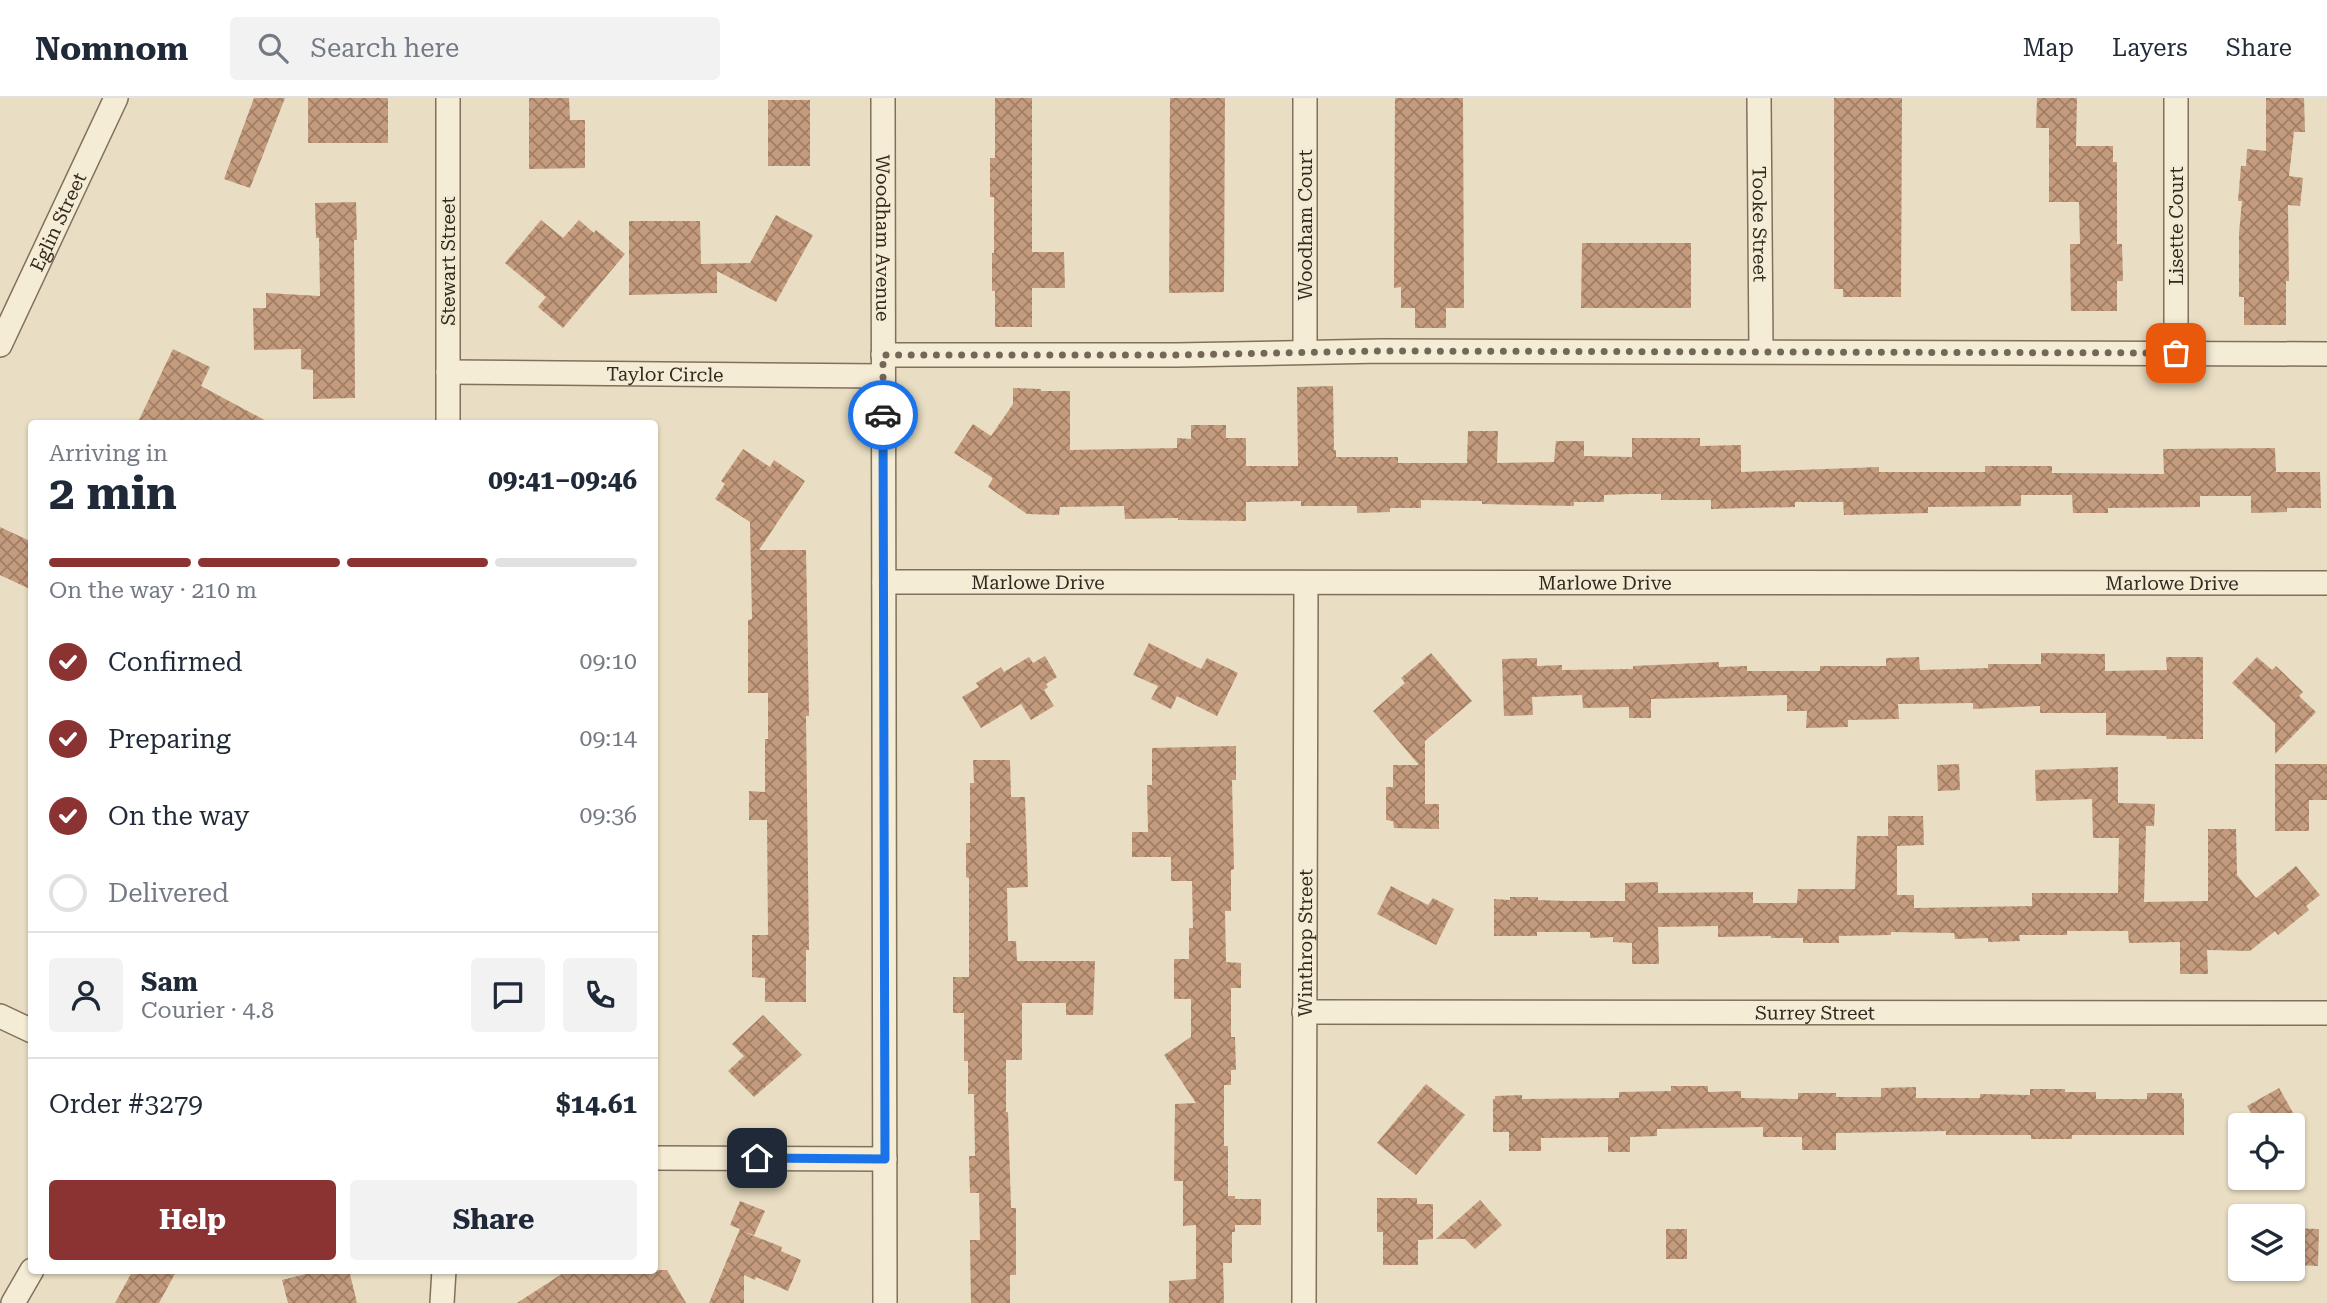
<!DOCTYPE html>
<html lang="en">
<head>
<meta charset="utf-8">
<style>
  body { margin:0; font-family:"Roboto Serif",serif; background:#f2f2f3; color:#1f2937; height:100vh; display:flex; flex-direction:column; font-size:26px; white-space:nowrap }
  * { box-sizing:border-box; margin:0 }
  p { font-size:23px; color:#747a83 }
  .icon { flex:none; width:38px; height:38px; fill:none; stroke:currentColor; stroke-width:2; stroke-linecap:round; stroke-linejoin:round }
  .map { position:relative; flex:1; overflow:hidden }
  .sheet { position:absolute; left:28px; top:322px; width:630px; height:854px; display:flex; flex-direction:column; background:#fff; border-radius:7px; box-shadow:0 2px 5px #0004 }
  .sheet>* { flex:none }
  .fabs { position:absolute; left:2228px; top:1015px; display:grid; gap:14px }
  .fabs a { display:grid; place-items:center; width:77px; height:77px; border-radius:7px; background:#fff; box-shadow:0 2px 5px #0004; font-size:35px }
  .pin { position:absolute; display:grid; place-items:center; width:60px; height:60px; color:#fff; margin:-30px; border-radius:14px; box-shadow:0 4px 10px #0006 }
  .courier { position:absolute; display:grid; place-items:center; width:70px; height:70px; margin:-35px; border:5px solid #1a73e8; border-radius:50%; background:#fff; color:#222; box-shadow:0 2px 9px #0007 }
  .summary em { font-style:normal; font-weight:700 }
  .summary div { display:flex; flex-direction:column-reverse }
  .summary { display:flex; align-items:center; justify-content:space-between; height:119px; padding:0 21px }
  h1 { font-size:46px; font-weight:700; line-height:52px }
  .bar { display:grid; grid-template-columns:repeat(4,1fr); gap:10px 7px; align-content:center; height:84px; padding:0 21px }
  .bar i { height:9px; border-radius:5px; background:#e0e1e3 }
  .bar .active { background:#8a3332 }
  .bar p { grid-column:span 4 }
  .line { display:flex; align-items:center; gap:18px; padding:0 21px; border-top:2px solid #e0e1e3 }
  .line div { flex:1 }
  .round { display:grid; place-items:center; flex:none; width:74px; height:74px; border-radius:7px; background:#f2f2f3 }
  ol { padding:0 21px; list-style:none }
  li { display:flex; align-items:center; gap:21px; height:77px }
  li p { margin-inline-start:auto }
  li .icon { padding:7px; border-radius:50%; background:#8a3332; color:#fff; stroke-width:4 }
  li:last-child { color:#747a83 }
  li i { width:38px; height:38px; border:4px solid #e0e1e3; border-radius:50% }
  .cta { display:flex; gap:14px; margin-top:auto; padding:14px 21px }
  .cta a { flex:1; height:80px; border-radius:7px; background:#8a3332; color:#fff; font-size:28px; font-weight:700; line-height:80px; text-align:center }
  .cta a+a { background:#f2f2f3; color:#1f2937 }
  header { display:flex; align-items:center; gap:42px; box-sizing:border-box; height:98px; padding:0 35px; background:#fff; border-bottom:2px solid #e0e1e3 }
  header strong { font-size:33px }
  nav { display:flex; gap:38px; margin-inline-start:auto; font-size:24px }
  .search { width:490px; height:63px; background:#f2f2f3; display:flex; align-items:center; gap:18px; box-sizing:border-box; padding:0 24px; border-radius:7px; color:#747a83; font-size:26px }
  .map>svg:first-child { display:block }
  .building { fill:url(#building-cross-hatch) }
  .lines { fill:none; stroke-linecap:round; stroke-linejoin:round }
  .minor-casing { stroke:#81705c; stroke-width:26 }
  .minor { stroke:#f5ecd5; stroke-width:23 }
  .done { stroke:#736858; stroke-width:7; stroke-dasharray:0 12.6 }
  .route { stroke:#1a73e8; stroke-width:9 }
  .labels { text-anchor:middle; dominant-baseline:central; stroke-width:5; stroke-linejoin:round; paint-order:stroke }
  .street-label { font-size:19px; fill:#33291e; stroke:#f1e9d2 }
</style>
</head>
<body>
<header>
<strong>Nomnom</strong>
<div class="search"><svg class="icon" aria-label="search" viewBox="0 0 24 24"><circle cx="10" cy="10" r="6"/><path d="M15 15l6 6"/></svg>Search here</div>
<nav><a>Map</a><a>Layers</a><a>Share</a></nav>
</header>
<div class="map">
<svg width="2327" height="1205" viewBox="0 0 2327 1205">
  <defs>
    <pattern id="building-cross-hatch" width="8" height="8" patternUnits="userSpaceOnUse" patternTransform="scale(1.75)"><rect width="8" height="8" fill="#c49b7d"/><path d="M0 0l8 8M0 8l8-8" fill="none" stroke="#a07e66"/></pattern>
  </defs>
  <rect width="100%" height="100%" fill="#e9dec3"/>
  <g class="building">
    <polygon points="254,0 285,0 250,90 224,81"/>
    <rect x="308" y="0" width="80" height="45"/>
    <polygon points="529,0 569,0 570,22 585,22 585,70 529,71"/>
    <polygon points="995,0 1032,0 1032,154 1064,154 1065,190 1032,190 1032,229 995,229 995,193 992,193 992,155 994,155 994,99 990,99 990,60 995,60"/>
    <polygon points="1170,0 1225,0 1224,194 1169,195"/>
    <polygon points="1395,0 1463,0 1464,210 1446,210 1446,230 1415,230 1415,210 1401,210 1401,189 1394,190"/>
    <polygon points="1834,0 1902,0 1901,199 1843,199 1843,191 1834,191"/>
    <polygon points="2037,0 2077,0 2076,48 2113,48 2113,64 2117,64 2117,146 2122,146 2123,183 2117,183 2117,213 2071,213 2070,146 2080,146 2079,104 2049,104 2049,30 2036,30"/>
    <polygon points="2266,0 2304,0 2305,34 2294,34 2289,78 2303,80 2300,108 2288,107 2289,183 2286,183 2286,227 2244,227 2244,199 2239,199 2239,135 2242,103 2238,103 2241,68 2246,68 2247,51 2266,53"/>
    <rect x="768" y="2" width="42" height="66"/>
    <polygon points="356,104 357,142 354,142 355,300 313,301 313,272 301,271 301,251 254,252 253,210 266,210 266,195 320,198 319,140 316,140 315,105"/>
    <polygon points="776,117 813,137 776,204 717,173 717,195 629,197 629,123 700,123 701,166 750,165"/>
    <polygon points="541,122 563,140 579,122 594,135 596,132 625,156 563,230 538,209 546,199 505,165"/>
    <polygon points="1582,145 1691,145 1691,210 1581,210"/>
    <polygon points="173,251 210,269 201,288 272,326 137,326"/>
    <polygon points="1333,288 1334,352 1336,352 1336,359 1398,359 1398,365 1467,365 1468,333 1498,333 1497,365 1554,364 1556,343 1584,343 1584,358 1632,359 1632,340 1700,340 1700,348 1741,347 1741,374 1879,369 1879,374 1985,374 1985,368 2052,368 2052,375 2164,376 2163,351 2275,350 2276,374 2320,374 2321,410 2287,410 2287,414 2251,415 2251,398 2200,398 2200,409 2108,410 2108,415 2073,415 2072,397 2021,397 2021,408 1928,409 1928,415 1844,417 1843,404 1795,404 1795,409 1711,411 1711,402 1661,402 1661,396 1632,396 1604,397 1604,404 1574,404 1574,408 1482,406 1482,403 1421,402 1421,410 1390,410 1390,414 1357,415 1357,408 1301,408 1301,403 1246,404 1246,423 1178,422 1178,420 1125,421 1124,408 1060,409 1059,417 1027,416 988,389 993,380 954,355 973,326 991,338 1013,306 1013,290 1041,291 1041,293 1070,293 1070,352 1177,350 1177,340 1191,341 1191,327 1226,327 1226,340 1246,340 1246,368 1298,368 1297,289"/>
    <polygon points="743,351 770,369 774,362 805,383 759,452 806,452 809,618 806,618 809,852 806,852 806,904 765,904 765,880 752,879 752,837 768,837 767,722 749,722 749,693 765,694 765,641 768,641 768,595 748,595 748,522 752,521 750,424 715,401 725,386 721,383"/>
    <polygon points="0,429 32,444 32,492 0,477"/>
    <polygon points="1149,545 1201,571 1207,560 1238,575 1217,618 1177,598 1171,611 1151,601 1158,588 1133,577"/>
    <polygon points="1431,555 1472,603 1425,643 1425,706 1439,706 1439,731 1394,730 1393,723 1386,722 1386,689 1393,689 1393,667 1419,667 1373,613 1405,585 1401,580"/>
    <polygon points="2041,555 2105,556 2105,573 2167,572 2166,559 2203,559 2203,641 2167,641 2166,638 2106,637 2106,615 2040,615 2040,608 1973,611 1973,605 1898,606 1899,621 1848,622 1848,629 1806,630 1807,613 1787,613 1787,597 1651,601 1651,620 1629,620 1629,609 1583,610 1582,597 1532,599 1533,617 1504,618 1502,561 1537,560 1537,568 1562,567 1562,572 1633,571 1633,568 1719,564 1719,569 1747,568 1747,573 1820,573 1820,568 1886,568 1886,560 1919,559 1920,572 1988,570 1988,566 2041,566"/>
    <polygon points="1045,558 1057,579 1046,586 1048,589 1044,592 1054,608 1031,622 1021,606 981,630 962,599 979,589 976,585 1001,569 1004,574 1029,559 1033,565"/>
    <polygon points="2257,559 2272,572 2276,568 2303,594 2299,598 2316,614 2275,656 2275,625 2232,585"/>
    <polygon points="1236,648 1236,682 1232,682 1234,771 1231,772 1231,813 1225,813 1226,864 1241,865 1241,890 1231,890 1231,939 1235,939 1236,972 1231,972 1231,987 1224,987 1224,1048 1228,1048 1228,1098 1235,1098 1235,1101 1261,1101 1261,1127 1235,1127 1235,1134 1232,1134 1232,1165 1223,1165 1224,1205 1169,1205 1169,1183 1196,1181 1196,1127 1183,1128 1183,1083 1174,1083 1175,1006 1196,1005 1164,957 1191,939 1191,901 1174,901 1174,861 1189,861 1189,830 1193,830 1192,783 1171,783 1171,759 1132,759 1132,734 1148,734 1147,687 1152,687 1152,650"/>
    <polygon points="973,662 1010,662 1011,699 1025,699 1028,789 1007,790 1008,843 1016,843 1017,863 1095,863 1093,917 1066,917 1066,905 1022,905 1022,962 1006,962 1006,1014 1008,1014 1011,1110 1016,1110 1016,1177 1010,1177 1010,1205 971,1205 970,1142 980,1142 979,1095 970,1095 969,1058 975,1058 974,996 968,996 968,963 964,963 964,915 953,915 953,879 969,879 969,780 966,779 966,745 970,745 970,685 974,685"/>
    <polygon points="1959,666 1960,692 1938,693 1937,667"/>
    <polygon points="2275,666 2327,666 2327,702 2309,702 2309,733 2275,733"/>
    <polygon points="2118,669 2118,705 2155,706 2154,728 2146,728 2144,804 2208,803 2208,731 2236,731 2237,777 2256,800 2296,768 2320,797 2306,808 2309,812 2278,837 2275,833 2250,853 2207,852 2208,876 2180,876 2180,844 2129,845 2128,833 2067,833 2067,837 2019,837 2020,843 1988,844 1988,840 1955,841 1954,835 1891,834 1891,837 1839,838 1839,845 1803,845 1803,840 1771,840 1771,838 1718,839 1718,828 1658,829 1659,866 1632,866 1632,845 1613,844 1613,839 1590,840 1590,834 1537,834 1537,838 1494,838 1494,801 1510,802 1510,799 1538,799 1538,802 1566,803 1625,803 1625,785 1658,784 1658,795 1753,794 1753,805 1797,805 1798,791 1855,791 1857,738 1888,738 1888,718 1923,718 1924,747 1897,748 1897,797 1914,797 1914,810 2032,808 2032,795 2118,795 2119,740 2093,740 2092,701 2036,703 2035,672"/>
    <polygon points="1391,788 1428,807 1433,800 1454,811 1436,847 1377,816"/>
    <polygon points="763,917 802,957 754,999 728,973 744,958 732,946"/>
    <polygon points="1426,986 1465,1017 1416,1077 1377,1045"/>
    <polygon points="1671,988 1708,988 1708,994 1741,993 1741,1000 1798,1001 1798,995 1836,995 1836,999 1881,999 1881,990 1916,989 1916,1000 1980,1000 1980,996 2030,997 2030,991 2065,991 2065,994 2096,994 2096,1001 2147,1001 2147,995 2182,995 2182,1000 2184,1001 2184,1037 2072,1037 2072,1041 2031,1041 2031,1037 1946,1037 1946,1033 1836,1035 1836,1052 1802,1052 1802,1039 1763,1039 1763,1029 1657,1031 1657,1038 1630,1039 1630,1054 1608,1054 1608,1039 1541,1040 1541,1053 1509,1053 1509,1034 1493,1034 1493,1001 1495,1001 1495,998 1522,997 1522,1001 1619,1000 1619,994 1671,993"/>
    <polygon points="2279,990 2300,1027 2258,1027 2247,1008"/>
    <polygon points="1377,1100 1417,1100 1417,1106 1433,1106 1433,1141 1418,1142 1418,1167 1383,1167 1383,1134 1377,1134"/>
    <polygon points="1480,1102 1502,1127 1475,1151 1465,1141 1436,1141"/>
    <polygon points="740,1103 765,1113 754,1137 744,1134 782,1149 781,1153 801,1162 788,1193 756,1179 755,1182 744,1177 744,1205 709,1205 740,1131 730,1127"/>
    <polygon points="2292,1130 2319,1131 2318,1168 2292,1167"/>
    <rect x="1666" y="1131" width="21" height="30"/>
    <polygon points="133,1172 177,1172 159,1205 115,1205"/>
    <polygon points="322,1172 349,1172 357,1205 288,1205 282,1182"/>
    <polygon points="568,1172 667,1172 686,1205 517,1205"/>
  </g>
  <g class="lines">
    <defs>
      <g id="minor">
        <path id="s1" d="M883,0L885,1205"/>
        <path id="s2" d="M1759,0L1761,253"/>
        <polyline points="2176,0 2176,255"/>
        <path id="s3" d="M0,247L116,0"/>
        <polyline points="1305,254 1305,0"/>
        <polyline points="883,257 1177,257 1381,253 2327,256"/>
        <path id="s4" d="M448,274L883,278"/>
        <polyline points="448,326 448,0"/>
        <path id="s5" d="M884,484L2327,485"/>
        <path id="s6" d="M1304,914L2327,915"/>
        <polyline points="0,918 32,933"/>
        <polyline points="654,1060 885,1061"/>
        <polyline points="13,1205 32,1172"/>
        <polyline points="442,1205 444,1172"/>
        <path id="s7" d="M1304,1205L1306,485"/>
      </g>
    </defs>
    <use href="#minor" class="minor-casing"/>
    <use href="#minor" class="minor"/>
  </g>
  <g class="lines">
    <polyline class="done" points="883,317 883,257 1177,257 1381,253 2176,255"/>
    <polyline class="route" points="757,1060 885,1061 883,317"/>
  </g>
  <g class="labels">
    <g class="street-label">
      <text stroke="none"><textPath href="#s3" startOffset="136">Eglin Street</textPath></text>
      <text stroke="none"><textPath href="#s2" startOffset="126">Tooke Street</textPath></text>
      <text transform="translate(1305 127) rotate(-90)">Woodham Court</text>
      <text transform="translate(2176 128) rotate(-90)">Lisette Court</text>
      <text stroke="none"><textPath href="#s1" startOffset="140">Woodham Avenue</textPath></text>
      <text transform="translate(448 163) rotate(-90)">Stewart Street</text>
      <text stroke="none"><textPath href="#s4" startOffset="217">Taylor Circle</textPath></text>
      <text stroke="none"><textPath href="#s5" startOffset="154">Marlowe Drive</textPath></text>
      <text stroke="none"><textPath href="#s5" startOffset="721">Marlowe Drive</textPath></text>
      <text stroke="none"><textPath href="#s5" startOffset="1288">Marlowe Drive</textPath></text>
      <text stroke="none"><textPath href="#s7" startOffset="360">Winthrop Street</textPath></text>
      <text stroke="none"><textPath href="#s6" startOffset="511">Surrey Street</textPath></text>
    </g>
  </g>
</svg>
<div class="fabs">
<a><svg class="icon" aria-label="locate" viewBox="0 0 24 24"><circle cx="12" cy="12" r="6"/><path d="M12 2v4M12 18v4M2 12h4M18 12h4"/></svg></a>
<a><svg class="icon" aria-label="layers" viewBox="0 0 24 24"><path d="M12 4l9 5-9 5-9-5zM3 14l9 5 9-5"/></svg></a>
</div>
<div class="pin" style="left:2176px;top:255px;background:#ea580c"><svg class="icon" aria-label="bag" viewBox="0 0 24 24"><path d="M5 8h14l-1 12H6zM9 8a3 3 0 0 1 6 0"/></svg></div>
<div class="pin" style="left:757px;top:1060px;background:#1f2937"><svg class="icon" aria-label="home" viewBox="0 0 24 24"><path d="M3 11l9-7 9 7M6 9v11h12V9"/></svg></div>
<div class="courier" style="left:883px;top:317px"><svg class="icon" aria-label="car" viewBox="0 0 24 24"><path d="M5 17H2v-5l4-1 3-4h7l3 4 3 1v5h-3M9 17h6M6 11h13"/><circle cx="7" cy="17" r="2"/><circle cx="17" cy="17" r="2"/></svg></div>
<section class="sheet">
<div class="summary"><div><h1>2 min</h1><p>Arriving in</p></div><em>09:41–09:46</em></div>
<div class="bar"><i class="active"></i><i class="active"></i><i class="active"></i><i></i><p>On the way · 210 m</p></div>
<ol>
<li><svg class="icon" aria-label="check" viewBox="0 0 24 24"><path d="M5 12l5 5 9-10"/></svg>Confirmed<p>09:10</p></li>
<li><svg class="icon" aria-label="check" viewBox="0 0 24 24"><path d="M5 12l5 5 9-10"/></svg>Preparing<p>09:14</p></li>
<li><svg class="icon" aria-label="check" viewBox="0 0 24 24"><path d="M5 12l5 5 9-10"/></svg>On the way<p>09:36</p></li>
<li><i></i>Delivered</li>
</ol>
<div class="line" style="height:126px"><a class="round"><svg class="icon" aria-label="person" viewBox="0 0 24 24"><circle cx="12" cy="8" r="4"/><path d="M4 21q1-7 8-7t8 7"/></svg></a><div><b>Sam</b><p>Courier · 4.8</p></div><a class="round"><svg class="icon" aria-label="chat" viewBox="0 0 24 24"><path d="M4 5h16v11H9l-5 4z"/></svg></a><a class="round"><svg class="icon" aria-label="phone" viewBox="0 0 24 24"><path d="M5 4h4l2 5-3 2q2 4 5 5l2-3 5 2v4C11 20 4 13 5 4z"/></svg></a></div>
<div class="line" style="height:91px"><div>Order #3279</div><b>$14.61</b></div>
<div class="cta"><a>Help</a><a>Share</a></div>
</section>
</div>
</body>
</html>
